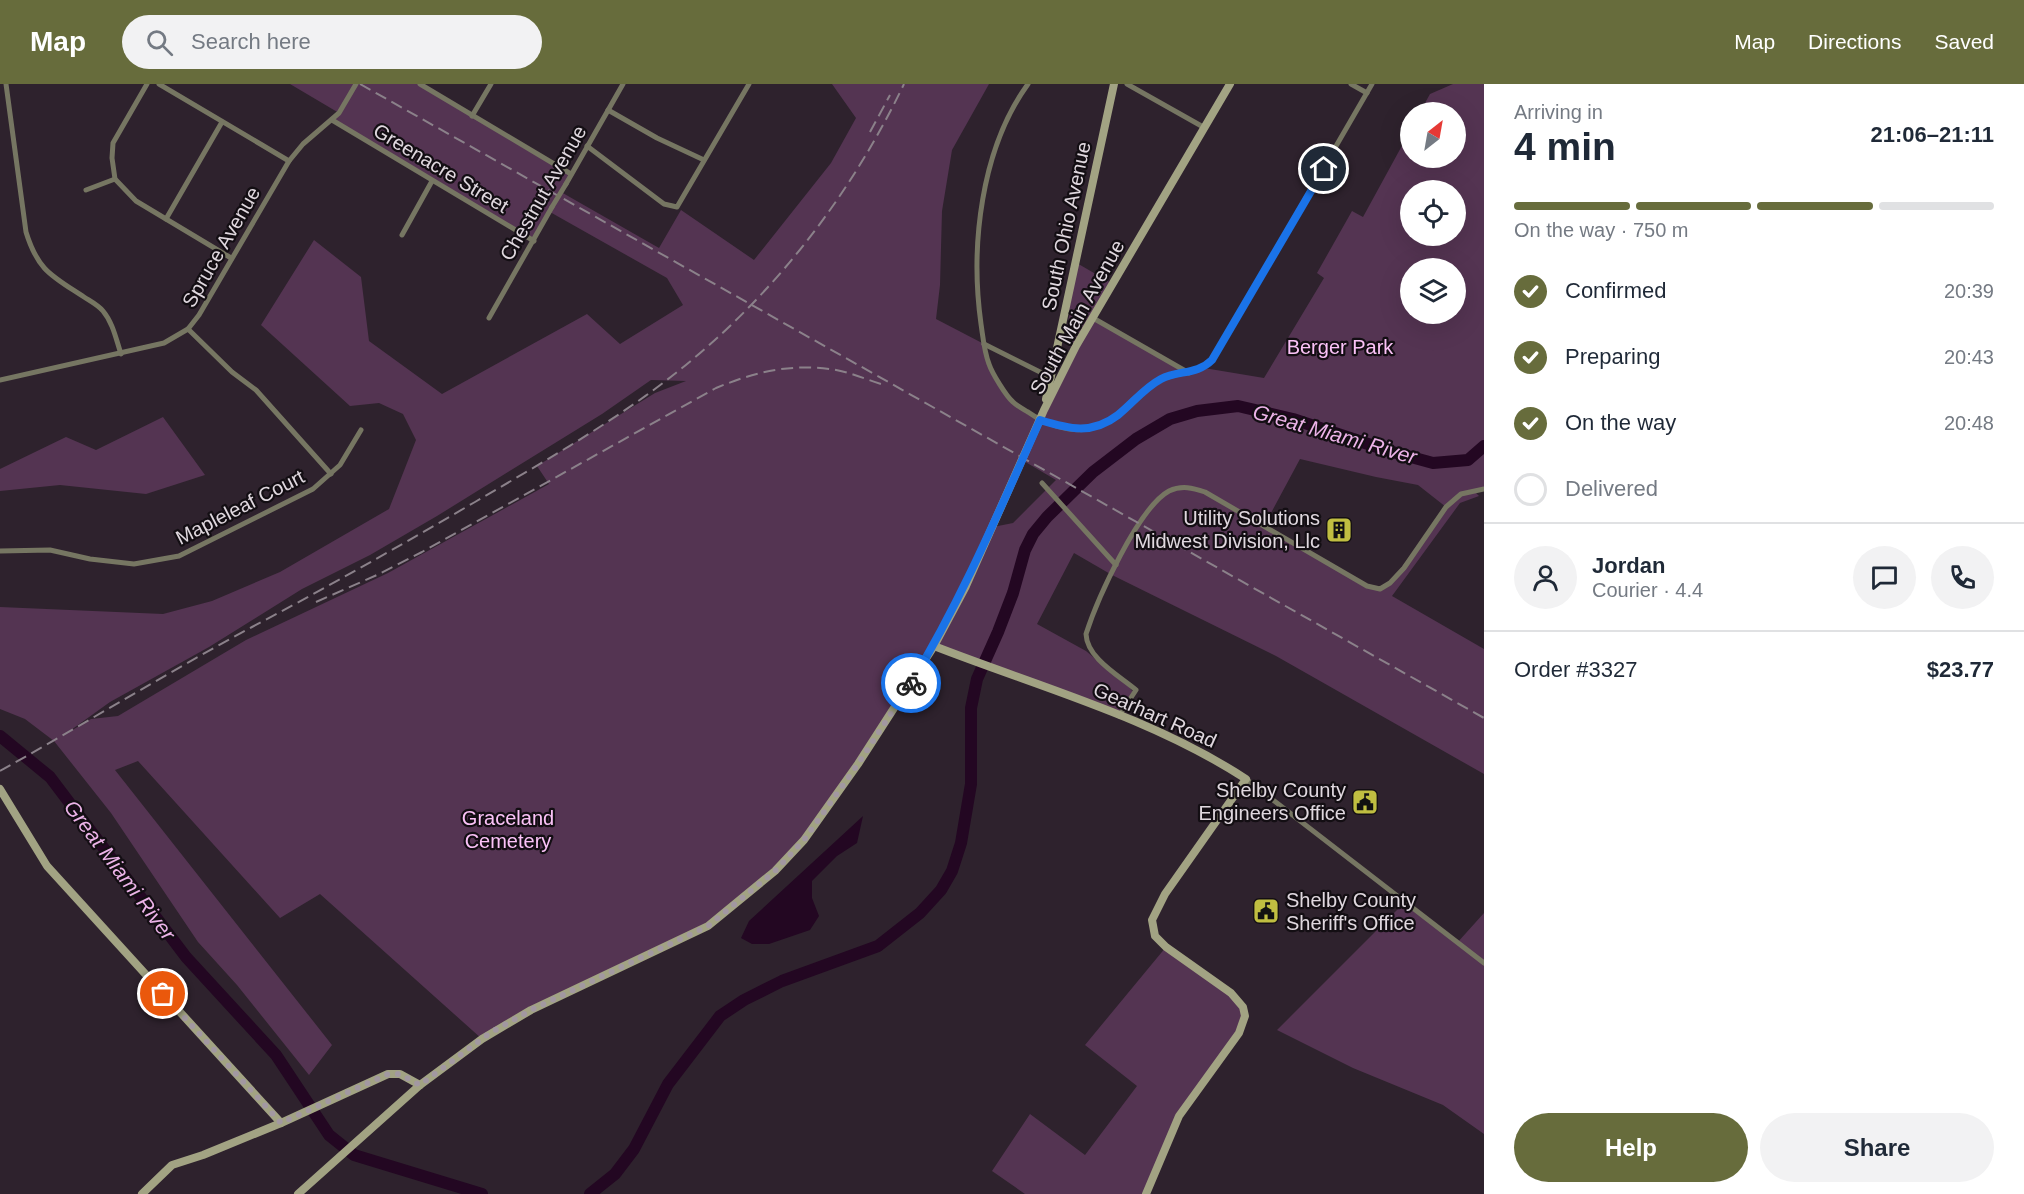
<!DOCTYPE html>
<html lang="en">
<head>
<meta charset="utf-8">
<style>
  body { margin:0; font-family:Helvetica,sans-serif; background:#f2f2f3; color:#1f2937; height:100vh; display:flex; flex-direction:column; font-size:22px; white-space:nowrap }
  * { box-sizing:border-box; margin:0 }
  p { font-size:20px; color:#747a83 }
  .icon { flex:none; width:33px; height:33px; fill:none; stroke:currentColor; stroke-width:2; stroke-linecap:round; stroke-linejoin:round }
  .map { position:relative; flex:1; overflow:hidden }
  .details { display:flex; flex-direction:column; background:#fff; width:540px }
  .details>* { flex:none }
  .needle { width:39px; rotate:31deg }
  .fabs { position:absolute; left:1400px; top:18px; display:grid; gap:12px }
  .fabs a { display:grid; place-items:center; width:66px; height:66px; border-radius:50%; background:#fff; box-shadow:0 6px 24px #0002; font-size:30px }
  .pin { position:absolute; display:grid; place-items:center; width:51px; height:51px; color:#fff; margin:-26px; border:3px solid #fff; border-radius:50%; box-shadow:0 2px 6px #0007 }
  .courier { position:absolute; display:grid; place-items:center; width:60px; height:60px; margin:-30px; border:4px solid #1a73e8; border-radius:50%; background:#fff; color:#222; box-shadow:0 2px 8px #0007 }
  .overview em { font-style:normal; font-weight:700 }
  .overview div { display:flex; flex-direction:column-reverse }
  .overview { display:flex; align-items:center; justify-content:space-between; height:102px; padding:0 30px }
  h1 { font-size:39px; font-weight:700; line-height:45px }
  .bar { display:grid; grid-template-columns:repeat(4,1fr); gap:9px 6px; align-content:center; height:72px; padding:0 30px }
  .bar i { height:8px; border-radius:4px; background:#e0e1e3 }
  .bar .active { background:#676c3c }
  .bar p { grid-column:span 4 }
  .line { display:flex; align-items:center; gap:15px; padding:0 30px; border-top:2px solid #e0e1e3 }
  .line div { flex:1 }
  .round { display:grid; place-items:center; flex:none; width:63px; height:63px; border-radius:32px; background:#f2f2f3 }
  ol { padding:0 30px; list-style:none }
  li { display:flex; align-items:center; gap:18px; height:66px }
  li p { margin-inline-start:auto }
  li .icon { padding:6px; border-radius:50%; background:#676c3c; color:#fff; stroke-width:4 }
  li:last-child { color:#747a83 }
  li i { width:33px; height:33px; border:3px solid #e0e1e3; border-radius:50% }
  .action { display:flex; gap:12px; margin-top:auto; padding:12px 30px }
  .action a { flex:1; height:69px; border-radius:36px; background:#676c3c; color:#fff; font-size:24px; font-weight:700; line-height:69px; text-align:center }
  .action a+a { background:#f2f2f3; color:#1f2937 }
  header { display:flex; align-items:center; gap:36px; box-sizing:border-box; height:84px; padding:0 30px; background:#676c3c; color:#fff }
  header strong { font-size:28px }
  nav { display:flex; gap:33px; margin-inline-start:auto; font-size:21px }
  .search { width:420px; height:54px; background:#f2f2f3; display:flex; align-items:center; gap:15px; box-sizing:border-box; padding:0 21px; border-radius:33px; color:#747a83; font-size:22px }
  main { display:flex; flex:1; min-height:0 }
  .map>svg:first-child { display:block }
  .green { fill:#543452; fill-rule:evenodd }
  .water { fill:#230722 }
  .lines { fill:none; stroke-linecap:round; stroke-linejoin:round }
  .river { stroke:#230722; stroke-width:12 }
  .street { stroke:#767662; stroke-width:5 }
  .secondary { stroke:#a2a383; stroke-width:8 }
  .rail { stroke:#8b818a; stroke-width:2; stroke-dasharray:12 6; stroke-linecap:butt }
  .street-bridge { stroke:#767662; stroke-width:5 }
  .done { stroke:#a298a1; stroke-width:6; stroke-dasharray:0 10.8 }
  .route { stroke:#1a73e8; stroke-width:8 }
  .labels { text-anchor:middle; dominant-baseline:central; stroke-width:4.5; stroke-linejoin:round; paint-order:stroke }
  .street-label { font-size:20px; fill:#e0d8df; stroke:#130e13 }
  .park-label { font-size:20px; fill:#fbc2f7; stroke:#130e13 }
  .poi-label { font-size:20px; fill:#e0d8df; stroke:#130e13; text-anchor:end }
  .water-label { font-size:21px; font-style:italic; fill:#ecb3e8; stroke:#130e13 }
</style>
</head>
<body>
<header>
<strong>Map</strong>
<div class="search"><svg class="icon" aria-label="search" viewBox="0 0 24 24"><circle cx="10" cy="10" r="6"/><path d="M15 15l6 6"/></svg>Search here</div>
<nav><a>Map</a><a>Directions</a><a>Saved</a></nav>
</header>
<main>
<div class="map">
<svg width="1484" height="1110" viewBox="0 0 1484 1110">
  <rect width="100%" height="100%" fill="#2e222d"/>
  <g class="green">
    <path d="M290,0H420L571,90L561,108L659,164L681,126L754,176L831,79L856,34L832,0H989L952,66L942,127L940,201L936,235L984,260L989,281L1012,317L1039,336L1075,262L1070,263L1064,254L1070,229L1067,214L1075,178L1113,200L1093,233L1189,289L1204,284L1264,294L1324,194L1317,189L1352,127L1363,133L1410,47V74H1455V28H1420L1430,10L1453,0H1484V405L1475,408L1479,412L1460,419L1392,512L1484,565V690L1276,572L1112,491L1074,469L1037,540L1086,567L1129,603L1133,608L1119,632L934,562L804,756L708,842L531,926L482,955L320,810L280,834L138,677L115,686L332,961L309,991L237,901L198,858L111,729L54,657L25,635L0,625V523L163,530L212,517L280,488L389,425L416,356L403,330L379,319L350,322L261,241L314,156L361,193L369,257L442,310L587,230L620,260L683,221L667,194L550,128L534,157L332,36L339,29ZM1410,106H1455V152H1410ZM1410,184H1455V230H1410ZM651,296L686,297L655,309L537,382L549,400L388,489L246,556L118,632L91,635L64,651L110,618L209,563L302,505L370,471L437,432L602,330ZM1300,375L1376,393L1418,401L1446,423L1390,499L1380,505L1367,502L1264,442ZM1022,376L1056,396L1013,439L993,443Z"/>
    <polygon points="163,333 205,391 146,410 60,401 0,407 0,385 66,353 96,366"/>
    <polygon points="1405,818 1457,859 1484,829 1484,1050 1443,1021 1353,984 1277,946"/>
    <polygon points="1166,863 1238,915 1243,939 1179,1032 1146,1110 1025,1110 992,1087 1030,1030 1085,1071 1137,1002 1085,961"/>
  </g>
  <polygon class="water" points="863,732 857,759 837,772 812,797 812,814 819,832 810,846 769,860 752,860 741,854 749,837"/>
  <g class="lines">
    <g class="river">
      <polyline points="0,652 50,693 186,873 276,971 329,1051 354,1071 482,1110"/>
      <polyline points="590,1110 615,1090 634,1065 668,1000 720,932 744,916 782,897 878,862 920,829 941,806 952,787 961,759 971,700 971,624 977,595 998,548 1013,509 1025,466 1033,450 1047,433 1093,388 1136,355 1170,335 1197,327 1238,322 1293,335 1389,367 1433,379 1468,376 1484,362"/>
    </g>
    <g class="street">
      <path d="M6,0L26,148C38,187 52,192 84,213C90,217 98,221 103,227C113,239 116,255 121,270"/>
      <polyline points="147,0 113,59 112,74 115,95 136,117 231,174"/>
      <polyline points="159,0 289,77"/>
      <polyline points="420,0 571,90"/>
      <path d="M1028,0C981,65 970,162 981,240C983,253 984,267 989,280C992,289 1006,312 1013,318C1017,322 1023,325 1028,328C1045,340 1067,348 1088,345C1117,340 1131,313 1154,299C1173,287 1196,292 1212,276L1372,0"/>
      <polyline points="1127,0 1205,44"/>
      <polyline points="1351,0 1367,9"/>
      <polyline points="608,26 657,54 704,76"/>
      <polyline points="472,32 491,0"/>
      <polyline points="332,36 534,157"/>
      <polyline points="587,62 664,120 677,123 749,0"/>
      <polyline points="566,100 623,0"/>
      <polyline points="86,106 115,95"/>
      <polyline points="166,135 222,38"/>
      <polyline points="402,151 432,97"/>
      <polyline points="489,234 552,123"/>
      <polyline points="1093,234 1189,289"/>
      <polyline points="188,245 232,288 256,306 331,390"/>
      <polyline points="984,260 1052,294"/>
      <polyline points="0,296 164,259 188,245 199,231 289,77 303,60 339,29 356,0"/>
      <polyline points="1042,399 1116,481"/>
      <polyline points="0,467 50,466 90,475 134,480 179,472 313,405 340,381 361,346"/>
      <path d="M1119,632L1136,606C1118,591 1087,574 1086,550C1097,516 1138,424 1169,407C1182,401 1193,404 1205,408L1367,502L1380,505L1390,499L1404,484L1446,423L1461,410L1484,405"/>
      <polyline points="1246,695 1484,879"/>
    </g>
    <g class="secondary">
      <polyline points="1046,315 1114,0"/>
      <path d="M934,562C1039,603 1151,633 1246,695L1165,810L1152,836L1155,852L1166,863L1231,909L1243,923L1245,932L1239,949L1179,1032L1146,1110"/>
      <polyline points="0,705 47,782 281,1039"/>
      <polyline points="142,1110 172,1081 203,1071 281,1039 388,990 400,990 420,1001"/>
      <polyline points="298,1110 420,1001 482,955 531,926 708,842 775,787 804,756 858,680 934,562 966,502 1044,326 1076,262 1230,0"/>
    </g>
    <g class="rail">
      <polyline points="360,0 1484,634"/>
      <polyline points="870,48 890,11"/>
      <path d="M316,518L377,491L422,468L716,304C755,288 787,280 830,285C848,287 867,296 884,301"/>
      <path d="M0,687C84,640 167,589 252,543C328,503 401,461 475,418C555,371 637,325 707,263C790,190 856,100 904,0"/>
    </g>
    <polyline class="street-bridge" points="552,123 566,100"/>
  </g>
  <g class="lines">
    <polyline class="done" points="163,910 281,1039 388,990 400,990 420,1001 490,949 531,926 708,842 775,787 804,756 858,680 911,599"/>
    <path class="route" d="M911,599C962,515 1000,425 1040,336C1069,345 1092,351 1118,331C1133,319 1144,304 1161,295C1178,286 1197,291 1212,276L1324,85"/>
  </g>
  <defs>
    <symbol id="building-square" viewBox="-11 -11 22 22"><rect x="-9" y="-9" width="18" height="18" rx="4" fill="#c0be41" stroke="#130e13"/><path d="M-4-6H4V6H1V3H-1V6H-4ZM-2.5-4.3h1.7v1.8h-1.7ZM.8-4.3h1.7v1.8H.8ZM-2.5-1h1.7V.8h-1.7ZM.8-1h1.7V.8H.8Z" fill="#111"/></symbol>
    <symbol id="civic-square" viewBox="-11 -11 22 22"><rect x="-9" y="-9" width="18" height="18" rx="4" fill="#c0be41" stroke="#130e13"/><path d="M-.6-6.5H3V-4.5H.6V-3L4-1V1h2V6H-6V1h2V-1L-.6-3ZM-1.2 2.5V6h2.4V2.5Z" fill="#111"/></symbol>
  </defs>
  <g fill-rule="evenodd">
    <use href="#building-square" x="1324" y="431" width="30" height="30"/>
    <use href="#civic-square" x="1350" y="703" width="30" height="30"/>
    <use href="#civic-square" x="1251" y="812" width="30" height="30"/>
  </g>
  <g class="labels">
    <g class="street-label">
      <text transform="translate(441 84) rotate(31)">Greenacre Street</text>
      <text transform="translate(543 109) rotate(-60)">Chestnut Avenue</text>
      <text transform="translate(1066 142) rotate(-78)">South Ohio Avenue</text>
      <text transform="translate(221 163) rotate(-60)">Spruce Avenue</text>
      <text transform="translate(1077 233) rotate(-61)">South Main Avenue</text>
      <text transform="translate(240 423) rotate(-27)">Mapleleaf Court</text>
      <text transform="translate(1155 631) rotate(24)">Gearhart Road</text>
    </g>
    <g class="park-label">
      <text x="1340" y="263">Berger Park</text>
      <text x="508" y="734">Graceland<tspan x="508" dy="23">Cemetery</tspan></text>
    </g>
    <g class="poi-label">
      <text x="1320" y="434">Utility Solutions<tspan x="1320" dy="23">Midwest Division, Llc</tspan></text>
      <text x="1346" y="706">Shelby County<tspan x="1346" dy="23">Engineers Office</tspan></text>
      <text x="1286" y="816" text-anchor="start">Shelby County<tspan x="1286" dy="23">Sheriff's Office</tspan></text>
    </g>
    <g class="water-label">
      <text transform="translate(1335 350) rotate(16)">Great Miami River</text>
      <text transform="translate(120 786) rotate(53)">Great Miami River</text>
    </g>
  </g>
</svg>
<div class="fabs">
<a><svg class="needle" viewBox="-14 -14 28 28"><path d="M0-13l5 13h-10z" fill="#e53935"/><path d="M0 13l5-13h-10z" fill="#747a83"/></svg></a>
<a><svg class="icon" aria-label="locate" viewBox="0 0 24 24"><circle cx="12" cy="12" r="6"/><path d="M12 2v4M12 18v4M2 12h4M18 12h4"/></svg></a>
<a><svg class="icon" aria-label="layers" viewBox="0 0 24 24"><path d="M12 4l9 5-9 5-9-5zM3 14l9 5 9-5"/></svg></a>
</div>
<div class="pin" style="left:163px;top:910px;background:#ea580c"><svg class="icon" aria-label="bag" viewBox="0 0 24 24"><path d="M5 8h14l-1 12H6zM9 8a3 3 0 0 1 6 0"/></svg></div>
<div class="pin" style="left:1324px;top:85px;background:#1f2937"><svg class="icon" aria-label="home" viewBox="0 0 24 24"><path d="M3 11l9-7 9 7M6 9v11h12V9"/></svg></div>
<div class="courier" style="left:911px;top:599px"><svg class="icon" aria-label="bike" viewBox="0 0 24 24"><circle cx="6" cy="16" r="4"/><circle cx="18" cy="16" r="4"/><path d="M6 16l4-8h5l3 8M10 8l3 8H6M13 5h3"/></svg></div>
</div>
<section class="details">
<div class="overview"><div><h1>4 min</h1><p>Arriving in</p></div><em>21:06–21:11</em></div>
<div class="bar"><i class="active"></i><i class="active"></i><i class="active"></i><i></i><p>On the way · 750 m</p></div>
<ol>
<li><svg class="icon" aria-label="check" viewBox="0 0 24 24"><path d="M5 12l5 5 9-10"/></svg>Confirmed<p>20:39</p></li>
<li><svg class="icon" aria-label="check" viewBox="0 0 24 24"><path d="M5 12l5 5 9-10"/></svg>Preparing<p>20:43</p></li>
<li><svg class="icon" aria-label="check" viewBox="0 0 24 24"><path d="M5 12l5 5 9-10"/></svg>On the way<p>20:48</p></li>
<li><i></i>Delivered</li>
</ol>
<div class="line" style="height:108px"><a class="round"><svg class="icon" aria-label="person" viewBox="0 0 24 24"><circle cx="12" cy="8" r="4"/><path d="M4 21q1-7 8-7t8 7"/></svg></a><div><b>Jordan</b><p>Courier · 4.4</p></div><a class="round"><svg class="icon" aria-label="chat" viewBox="0 0 24 24"><path d="M4 5h16v11H9l-5 4z"/></svg></a><a class="round"><svg class="icon" aria-label="phone" viewBox="0 0 24 24"><path d="M5 4h4l2 5-3 2q2 4 5 5l2-3 5 2v4C11 20 4 13 5 4z"/></svg></a></div>
<div class="line" style="height:78px"><div>Order #3327</div><b>$23.77</b></div>
<div class="action"><a>Help</a><a>Share</a></div>
</section>
</main>
</body>
</html>
